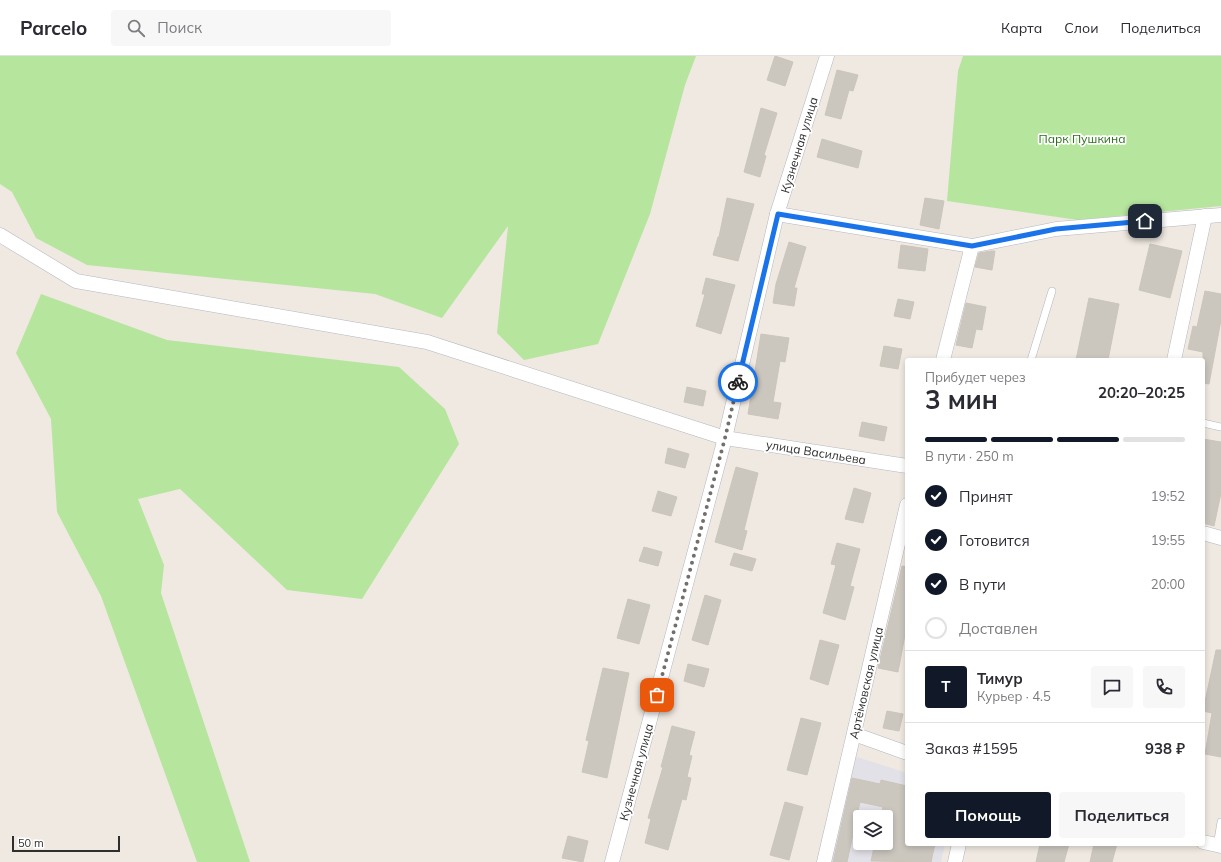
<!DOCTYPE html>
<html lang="ru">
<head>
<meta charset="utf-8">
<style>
  body { margin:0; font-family:Mulish,sans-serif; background:#f7f7f7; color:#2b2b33; height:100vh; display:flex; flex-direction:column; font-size:15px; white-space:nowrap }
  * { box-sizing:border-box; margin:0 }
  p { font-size:13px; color:#7c7c81 }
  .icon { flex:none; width:22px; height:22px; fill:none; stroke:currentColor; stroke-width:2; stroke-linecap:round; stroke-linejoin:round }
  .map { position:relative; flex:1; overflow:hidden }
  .details { position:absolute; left:905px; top:302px; width:300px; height:488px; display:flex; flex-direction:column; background:#fff; border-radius:4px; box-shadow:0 2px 6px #0003 }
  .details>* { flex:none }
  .fabs { position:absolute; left:853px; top:754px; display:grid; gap:8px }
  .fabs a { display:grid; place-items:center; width:40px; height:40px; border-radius:4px; background:#fff; box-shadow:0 2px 6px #0003; font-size:20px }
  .scale { position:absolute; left:12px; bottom:10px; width:108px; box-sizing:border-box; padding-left:4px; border:2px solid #2e2e2e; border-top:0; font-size:11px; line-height:14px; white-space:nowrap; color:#2e2e2e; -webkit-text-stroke:3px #fff; paint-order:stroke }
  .pin { position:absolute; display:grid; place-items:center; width:34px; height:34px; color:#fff; margin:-17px; border-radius:8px; box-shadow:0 2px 6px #0006 }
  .courier { position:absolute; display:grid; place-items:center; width:40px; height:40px; margin:-20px; border:3px solid #1a73e8; border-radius:50%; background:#fff; color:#222; box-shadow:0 1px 5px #0007 }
  .overview em { font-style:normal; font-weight:700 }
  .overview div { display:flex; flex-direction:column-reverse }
  .overview { display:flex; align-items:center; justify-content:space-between; height:68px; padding:0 20px }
  h1 { font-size:26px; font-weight:700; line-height:30px }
  .bar { display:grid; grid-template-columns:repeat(4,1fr); gap:6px 4px; align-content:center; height:48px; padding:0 20px }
  .bar i { height:5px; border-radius:3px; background:#e1e1e2 }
  .bar .selected { background:#111827 }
  .bar p { grid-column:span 4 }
  .line { display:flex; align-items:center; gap:10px; padding:0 20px; border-top:1px solid #e1e1e2 }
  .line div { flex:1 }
  .round { display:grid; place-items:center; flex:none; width:42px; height:42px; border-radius:4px; background:#f7f7f7 }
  ol { padding:0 20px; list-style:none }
  li { display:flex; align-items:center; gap:12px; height:44px }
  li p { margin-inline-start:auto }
  li .icon { padding:4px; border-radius:50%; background:#111827; color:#fff; stroke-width:4 }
  li:last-child { color:#7c7c81 }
  li i { width:22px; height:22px; border:2px solid #e1e1e2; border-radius:50% }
  .button { display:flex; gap:8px; margin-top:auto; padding:8px 20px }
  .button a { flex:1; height:46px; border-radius:4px; background:#111827; color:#fff; font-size:16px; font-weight:700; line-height:46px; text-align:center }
  .button a+a { background:#f7f7f7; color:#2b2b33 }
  header { display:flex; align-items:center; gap:24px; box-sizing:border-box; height:56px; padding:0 20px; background:#fff; border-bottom:1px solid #e1e1e2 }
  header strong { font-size:19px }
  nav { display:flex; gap:22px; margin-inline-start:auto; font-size:14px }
  .search { width:280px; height:36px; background:#f7f7f7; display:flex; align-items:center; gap:10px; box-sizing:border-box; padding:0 14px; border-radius:4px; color:#7c7c81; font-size:15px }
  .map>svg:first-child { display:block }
  .industrial { fill:#e3e1e8; fill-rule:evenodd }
  .green { fill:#b6e59e }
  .building { fill:#cbc7bf; stroke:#cbc5ba }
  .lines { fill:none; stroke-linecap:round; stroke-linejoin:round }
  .service-casing { stroke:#b4b7c1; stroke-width:8 }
  .minor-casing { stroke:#b4b7c1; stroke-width:15 }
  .service { stroke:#fff; stroke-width:7 }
  .minor { stroke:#fff; stroke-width:14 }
  .done { stroke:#726f6d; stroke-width:4; stroke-dasharray:0 7.2 }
  .route { stroke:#1a73e8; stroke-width:5 }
  .labels { text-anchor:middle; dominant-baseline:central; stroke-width:3.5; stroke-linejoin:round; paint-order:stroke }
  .park-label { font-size:12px; fill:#2c6e1b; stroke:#fff }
  .street-label { font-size:12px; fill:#2e2e2e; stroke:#fff }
</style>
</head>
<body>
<header>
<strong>Parcelo</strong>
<div class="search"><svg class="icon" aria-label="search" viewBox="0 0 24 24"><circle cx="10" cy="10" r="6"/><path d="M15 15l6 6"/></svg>Поиск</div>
<nav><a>Карта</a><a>Слои</a><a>Поделиться</a></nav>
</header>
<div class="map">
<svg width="1221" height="806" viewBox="0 0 1221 806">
  <rect width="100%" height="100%" fill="#efe9e1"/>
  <path class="industrial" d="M854,700L907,717V788H945L941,806H828ZM860,761H886V787H860Z"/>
  <g class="green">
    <polygon points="0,0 696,0 685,29 650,158 598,288 524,304 497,277 508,170 442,262 375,238 87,209 36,182 12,136 0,128"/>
    <polygon points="963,0 1221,0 1221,150 1078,164 947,145 958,15"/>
    <polygon points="41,238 167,284 399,311 445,353 459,388 362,543 287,534 180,433 138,443 164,509 161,537 250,806 197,806 101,540 57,456 51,363 16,297"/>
  </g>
  <g class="building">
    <polygon points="775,0 793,6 785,30 767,24"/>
    <polygon points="837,14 858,19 853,35 849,34 841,63 825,59"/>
    <polygon points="761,52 777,57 764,99 766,100 760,121 744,116"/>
    <polygon points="822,83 862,95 858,112 817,101"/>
    <polygon points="727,142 754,148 738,205 713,199 718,181 719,181"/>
    <polygon points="925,142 944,145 939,173 920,169"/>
    <polygon points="789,186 806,191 794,232 797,232 794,250 773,247 776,228"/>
    <polygon points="1150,188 1182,195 1170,242 1139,234"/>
    <polygon points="901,189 928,193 925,215 898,212"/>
    <polygon points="991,195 995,195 992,214 975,211 979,197"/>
    <polygon points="706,222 735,229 721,278 696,270 705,238 702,238"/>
    <polygon points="1205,235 1221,238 1221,264 1209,328 1203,327 1203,296 1188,293 1193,270 1197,271"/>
    <polygon points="1089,242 1119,248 1108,304 1076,304"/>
    <polygon points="898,243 914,246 910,263 894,260"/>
    <polygon points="966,247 986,251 982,274 976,273 972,292 956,289"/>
    <polygon points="761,278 789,282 785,306 780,305 773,346 781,347 778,363 748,358"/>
    <polygon points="884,290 902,293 898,313 880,310"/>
    <polygon points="687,331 706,335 703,350 684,346"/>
    <polygon points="862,366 887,371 884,385 859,380"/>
    <polygon points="1203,383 1221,386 1221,437 1214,470 1203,467"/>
    <polygon points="668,392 689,398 685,412 665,407"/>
    <polygon points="736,411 758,417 744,474 747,475 742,494 715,486"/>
    <polygon points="854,432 871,437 863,467 845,463"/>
    <polygon points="658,435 677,441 671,460 652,455"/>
    <polygon points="837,487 860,493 850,530 854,531 845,564 823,557 836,509 831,508"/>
    <polygon points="644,491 662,496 658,510 639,505"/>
    <polygon points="734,497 756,503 752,515 730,509"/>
    <polygon points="902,510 907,511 907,568 898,616 878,612"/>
    <polygon points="705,539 721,544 708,589 692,584"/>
    <polygon points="628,543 650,549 639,588 617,582"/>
    <polygon points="820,584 839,589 828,629 810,623"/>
    <polygon points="1216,594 1221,594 1221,701 1205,698 1212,657 1203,655"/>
    <polygon points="688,608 709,613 704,631 684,625"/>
    <polygon points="603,612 629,617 607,722 582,716 589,685 586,684"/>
    <polygon points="887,655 903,658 899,675 883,672"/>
    <polygon points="801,662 821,667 807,719 787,714"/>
    <polygon points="672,670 695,676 689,699 692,700 687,721 691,722 686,744 682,743 668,794 645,787 651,763 648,762 663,711 661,711"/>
    <polygon points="852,722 880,728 881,724 907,730 907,788 935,788 931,806 871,805 875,787 886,787 886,761 881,761 883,751 860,746 847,806 833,806"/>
    <polygon points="785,746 803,751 789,804 770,799"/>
    <polygon points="568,780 588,785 583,806 562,802"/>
    <polygon points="1040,788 1069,788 1064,806 1036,806"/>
    <polygon points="1094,788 1117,788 1112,806 1090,806"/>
  </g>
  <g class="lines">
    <defs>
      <g id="service">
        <polyline points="1031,304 1052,235"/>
        <polyline points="1203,367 1221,371"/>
        <polyline points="1217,790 1221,766"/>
      </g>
      <g id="minor">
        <polyline points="777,158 972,190 1056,173 1221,159"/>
        <polyline points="0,179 76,225 427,286 725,382 907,410"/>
        <polyline points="943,304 972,190"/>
        <polyline points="1174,304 1205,160"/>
        <polyline points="1203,477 1221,482"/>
        <polyline points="854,678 907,697"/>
        <polyline points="1203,786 1221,790"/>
        <polyline points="612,806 725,382 777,158 827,0"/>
        <polyline points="824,806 907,449"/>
        <polyline points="955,806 959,788"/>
      </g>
    </defs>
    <use href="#service" class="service-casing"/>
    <use href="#minor" class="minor-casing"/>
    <use href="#service" class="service"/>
    <use href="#minor" class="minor"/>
  </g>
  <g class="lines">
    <polyline class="done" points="657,639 725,382 738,326"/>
    <polyline class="route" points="738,326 778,158 972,190 1056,173 1145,165"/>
  </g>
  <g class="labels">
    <g class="park-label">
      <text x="1082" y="82">Парк Пушкина</text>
    </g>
    <g class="street-label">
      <text transform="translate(799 89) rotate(-73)">Кузнечная улица</text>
      <text transform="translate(816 396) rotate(9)">улица Васильева</text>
      <text transform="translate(866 627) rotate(-77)">Артёмовская улица</text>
      <text transform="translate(636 716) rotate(-75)">Кузнечная улица</text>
    </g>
  </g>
</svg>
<div class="fabs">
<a><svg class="icon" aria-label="layers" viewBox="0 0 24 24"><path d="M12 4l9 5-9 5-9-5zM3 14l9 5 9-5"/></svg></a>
</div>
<div class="scale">50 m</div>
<div class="pin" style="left:657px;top:639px;background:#ea580c"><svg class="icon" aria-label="bag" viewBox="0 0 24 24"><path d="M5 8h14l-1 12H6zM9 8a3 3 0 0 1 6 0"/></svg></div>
<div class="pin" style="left:1145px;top:165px;background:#1f2937"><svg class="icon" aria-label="home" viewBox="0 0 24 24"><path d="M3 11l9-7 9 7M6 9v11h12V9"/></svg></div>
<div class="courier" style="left:738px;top:326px"><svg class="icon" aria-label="bike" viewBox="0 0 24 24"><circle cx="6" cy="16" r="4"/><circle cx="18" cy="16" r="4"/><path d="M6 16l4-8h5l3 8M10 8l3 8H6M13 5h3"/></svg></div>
<section class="details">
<div class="overview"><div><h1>3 мин</h1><p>Прибудет через</p></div><em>20:20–20:25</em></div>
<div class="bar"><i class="selected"></i><i class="selected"></i><i class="selected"></i><i></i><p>В пути · 250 m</p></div>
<ol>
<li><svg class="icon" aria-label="check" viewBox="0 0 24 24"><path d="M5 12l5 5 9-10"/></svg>Принят<p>19:52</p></li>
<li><svg class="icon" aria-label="check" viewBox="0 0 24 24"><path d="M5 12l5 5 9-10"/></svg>Готовится<p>19:55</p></li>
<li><svg class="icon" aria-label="check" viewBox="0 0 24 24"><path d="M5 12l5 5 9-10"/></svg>В пути<p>20:00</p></li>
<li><i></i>Доставлен</li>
</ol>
<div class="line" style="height:72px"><b class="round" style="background:#111827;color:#fff">Т</b><div><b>Тимур</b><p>Курьер · 4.5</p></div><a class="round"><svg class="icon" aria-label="chat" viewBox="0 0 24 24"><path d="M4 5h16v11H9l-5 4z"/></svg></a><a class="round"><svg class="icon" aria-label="phone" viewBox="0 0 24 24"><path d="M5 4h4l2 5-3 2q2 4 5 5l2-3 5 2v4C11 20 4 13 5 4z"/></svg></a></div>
<div class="line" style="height:52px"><div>Заказ #1595</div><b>938 ₽</b></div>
<div class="button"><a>Помощь</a><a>Поделиться</a></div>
</section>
</div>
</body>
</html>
